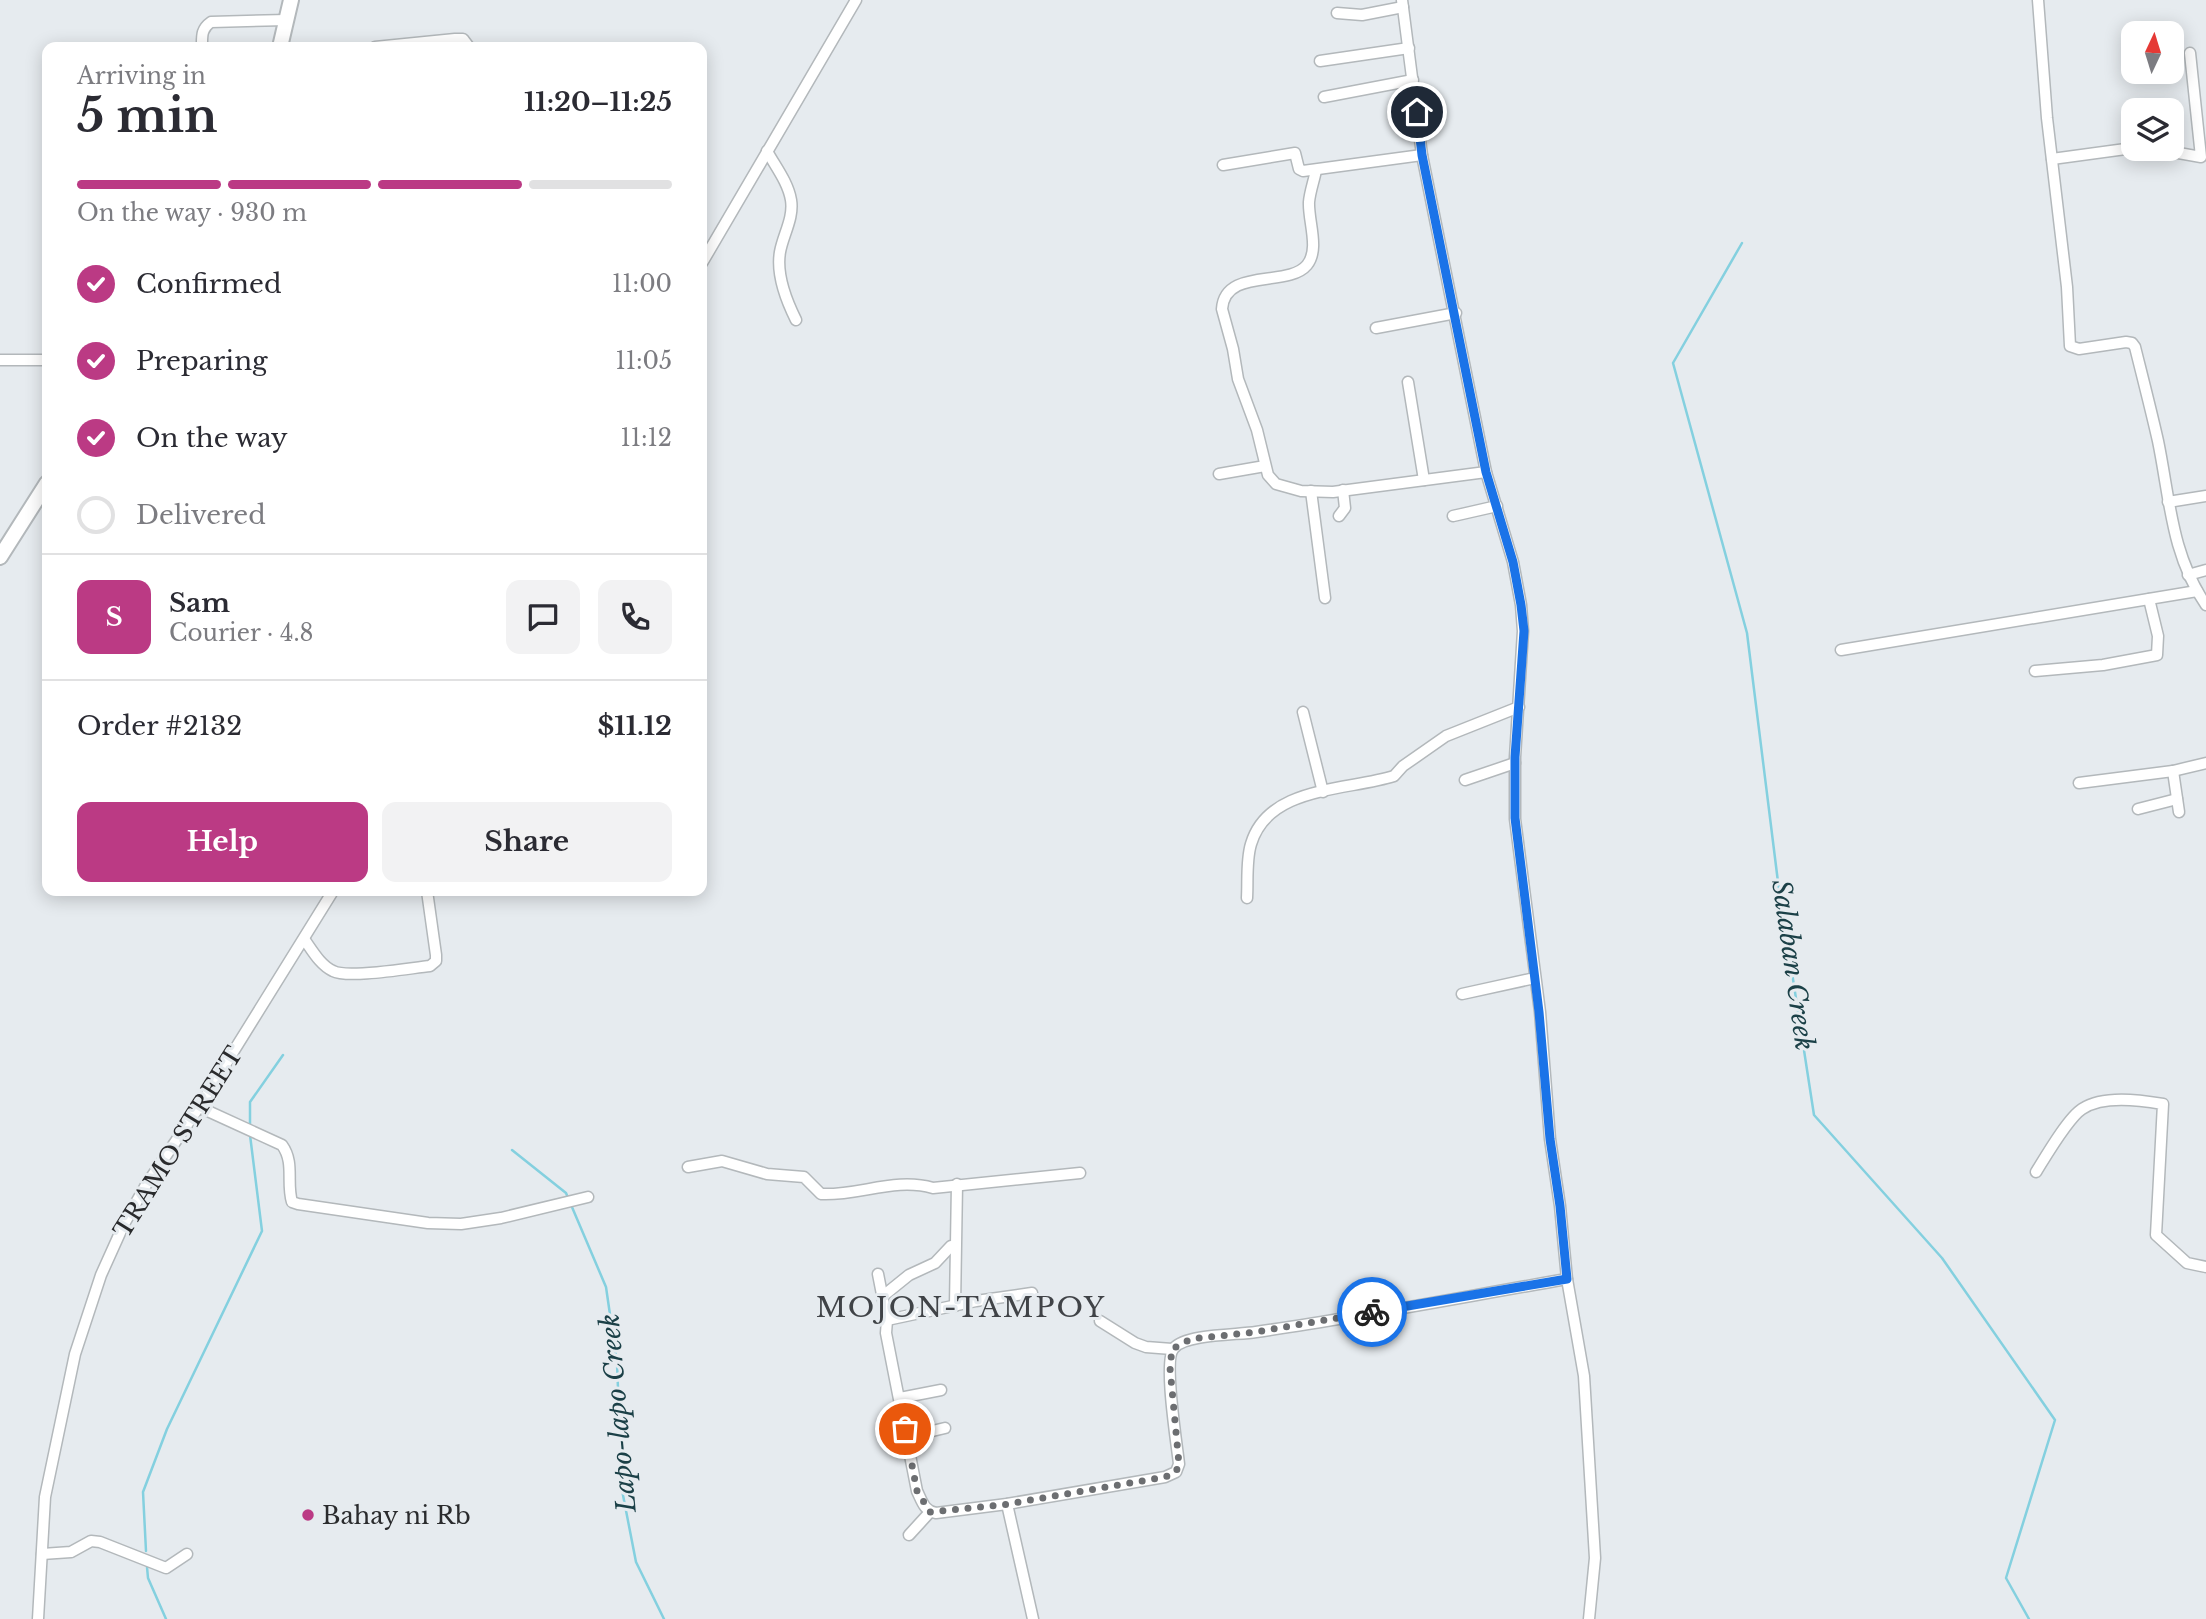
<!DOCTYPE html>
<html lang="en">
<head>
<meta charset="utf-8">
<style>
  body { margin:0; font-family:"Libre Baskerville",serif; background:#f2f2f3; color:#2b2b33; height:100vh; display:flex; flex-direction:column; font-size:26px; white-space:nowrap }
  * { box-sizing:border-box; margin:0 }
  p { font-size:23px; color:#7c7c81 }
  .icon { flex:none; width:38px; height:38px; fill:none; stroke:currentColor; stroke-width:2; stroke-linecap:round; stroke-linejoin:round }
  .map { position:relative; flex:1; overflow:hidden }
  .details { position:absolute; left:42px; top:42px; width:665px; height:854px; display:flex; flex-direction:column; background:#fff; border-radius:14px; box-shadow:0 4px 18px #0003 }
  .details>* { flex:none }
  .needle { width:46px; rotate:4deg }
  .tools { position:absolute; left:2121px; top:21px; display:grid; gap:14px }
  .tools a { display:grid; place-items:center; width:63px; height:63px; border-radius:14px; background:#fff; box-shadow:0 4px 18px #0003; font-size:35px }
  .pin { position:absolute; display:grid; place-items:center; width:60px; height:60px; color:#fff; margin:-30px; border:4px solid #fff; border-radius:50%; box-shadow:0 2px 7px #0007 }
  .courier { position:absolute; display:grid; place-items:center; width:70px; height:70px; margin:-35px; border:5px solid #1a73e8; border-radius:50%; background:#fff; color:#222; box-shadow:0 2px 9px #0007 }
  .head em { font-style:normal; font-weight:700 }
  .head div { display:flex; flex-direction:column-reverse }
  .head { display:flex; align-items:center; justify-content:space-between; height:119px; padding:0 35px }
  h1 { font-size:46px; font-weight:700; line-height:52px }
  .bar { display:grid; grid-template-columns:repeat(4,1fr); gap:10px 7px; align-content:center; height:84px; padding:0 35px }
  .bar i { height:9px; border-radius:5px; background:#e1e1e2 }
  .bar .active { background:#bb3a84 }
  .bar p { grid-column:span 4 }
  .line { display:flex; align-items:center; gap:18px; padding:0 35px; border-top:2px solid #e1e1e2 }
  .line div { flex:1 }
  .round { display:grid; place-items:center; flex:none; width:74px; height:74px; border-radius:14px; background:#f2f2f3 }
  ol { padding:0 35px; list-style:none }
  li { display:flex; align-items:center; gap:21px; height:77px }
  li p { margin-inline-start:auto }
  li .icon { padding:7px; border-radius:50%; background:#bb3a84; color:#fff; stroke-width:4 }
  li:last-child { color:#7c7c81 }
  li i { width:38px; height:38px; border:4px solid #e1e1e2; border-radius:50% }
  .action { display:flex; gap:14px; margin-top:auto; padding:14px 35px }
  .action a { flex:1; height:80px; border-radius:14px; background:#bb3a84; color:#fff; font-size:28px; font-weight:700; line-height:80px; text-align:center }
  .action a+a { background:#f2f2f3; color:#2b2b33 }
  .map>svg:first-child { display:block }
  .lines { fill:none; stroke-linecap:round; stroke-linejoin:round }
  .stream { stroke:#84d0df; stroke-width:2.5 }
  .minor-casing { stroke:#b3b8bb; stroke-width:13 }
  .highway-casing { stroke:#b3b8bb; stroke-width:18 }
  .minor { stroke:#fff; stroke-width:10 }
  .highway { stroke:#fff; stroke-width:14 }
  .done { stroke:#6c6e71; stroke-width:7; stroke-dasharray:0 12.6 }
  .route { stroke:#1a73e8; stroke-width:9 }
  .poi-dot { fill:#bb3a84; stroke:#e6ebef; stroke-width:2.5 }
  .labels { text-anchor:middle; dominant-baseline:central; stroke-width:6; stroke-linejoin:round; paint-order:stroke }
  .street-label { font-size:24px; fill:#2a2b2d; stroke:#e6ebef }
  .poi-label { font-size:24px; fill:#2a2b2d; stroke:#e6ebef; text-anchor:start }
  .water-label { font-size:26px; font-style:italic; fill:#1b4047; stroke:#e6ebef }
  .quarter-label { font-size:28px; letter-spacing:2px; fill:#404347; stroke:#e6ebef }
</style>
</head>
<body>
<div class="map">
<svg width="2206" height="1619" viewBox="0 0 2206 1619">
  <rect width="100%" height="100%" fill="#e6ebef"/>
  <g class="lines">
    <g class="stream">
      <polyline points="1742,243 1673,363 1747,633 1778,882 1814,1115 1942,1258 2055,1420 2006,1578 2029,1619"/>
      <polyline points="250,1128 250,1102 283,1055"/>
      <polyline points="512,1150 566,1193 606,1287 617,1363 622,1490 636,1562 664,1619"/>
      <polyline points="146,1551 143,1492 167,1429 262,1231 250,1135"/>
      <polyline points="147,1567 148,1578 166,1619"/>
    </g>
    <defs>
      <g id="minor">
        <polyline points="1402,0 1422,155 1486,472 1513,562 1521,605 1523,631 1515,757 1515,819 1540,1012 1550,1139 1560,1206 1567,1279 1584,1376 1595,1558 1589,1619"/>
        <path d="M2038,0L2047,118L2067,287L2070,346L2079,349L2126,342L2132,343L2135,347C2143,379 2151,410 2158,441C2170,499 2171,554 2206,605"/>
        <polyline points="1337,13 1362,15 1403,7"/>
        <path d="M202,47C202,36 201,29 211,22L287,20"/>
        <polyline points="375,47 455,39 463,39 469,47"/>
        <polyline points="1320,61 1409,48"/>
        <polyline points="1324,97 1413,80"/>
        <polyline points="2156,149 2201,157 2190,53"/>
        <path d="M767,151C775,166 788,182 791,200C794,218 783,235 780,252C776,275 786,300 796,320"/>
        <polyline points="2052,159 2133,148"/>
        <polyline points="1223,165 1295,153 1299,169 1303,171 1422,155"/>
        <path d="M1316,170C1314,181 1310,191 1309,202C1308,221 1320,249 1307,265C1288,288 1225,267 1222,309L1233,349L1238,379L1257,430L1268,475L1276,484L1301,491L1333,492L1486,472"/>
        <polyline points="702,263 856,0"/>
        <polyline points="1376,328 1456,313"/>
        <polyline points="0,360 47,360"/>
        <polyline points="1408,382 1424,480"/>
        <polyline points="1219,474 1265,466"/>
        <polyline points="1311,491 1325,598"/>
        <polyline points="2168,502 2206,496"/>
        <polyline points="1339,516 1345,508 1343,490"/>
        <polyline points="1453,516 1497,506"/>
        <polyline points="2188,575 2206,570"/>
        <polyline points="1841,650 2197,591"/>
        <polyline points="2035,671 2103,665 2157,655 2158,636 2149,599"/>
        <polyline points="1303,712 1323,792"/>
        <polyline points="2173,771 2179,812"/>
        <polyline points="1465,780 1515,763"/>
        <polyline points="2079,783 2173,771 2206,763"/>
        <polyline points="2138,809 2177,799"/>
        <path d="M1247,898C1248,881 1246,860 1251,844C1268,786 1346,791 1394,776L1403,766L1446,736L1519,707"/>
        <path d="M304,939C312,950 320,965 333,971C348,979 410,968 430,966L436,961V955L427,891"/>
        <polyline points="1462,994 1535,978"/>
        <path d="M199,1107L282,1145C295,1163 286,1182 292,1202L298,1204L428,1223L461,1224L501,1218L588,1197"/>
        <path d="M688,1167L722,1161L767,1174L804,1177L821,1194C859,1196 895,1177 933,1188L1080,1173"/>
        <path d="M2036,1172C2046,1156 2068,1118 2082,1109C2103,1095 2139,1100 2163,1104L2156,1235L2187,1263L2206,1267"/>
        <path d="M878,1274L887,1320L886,1333L917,1491C922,1501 924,1511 936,1513L1007,1504L1165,1477L1176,1472L1179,1464C1177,1445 1163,1359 1174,1348C1186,1334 1237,1335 1256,1332C1360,1317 1463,1297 1567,1279"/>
        <polyline points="883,1296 909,1275 935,1263 951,1246"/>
        <polyline points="955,1306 957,1184"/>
        <polyline points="887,1320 976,1301 1032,1293"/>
        <polyline points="1100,1321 1135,1343 1146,1347 1172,1349"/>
        <polyline points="900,1398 941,1390"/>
        <polyline points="907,1437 945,1428"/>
        <polyline points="1007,1504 1033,1619"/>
        <polyline points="909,1535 930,1512"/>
        <polyline points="42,1554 71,1552 91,1541 100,1542 166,1568 187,1554"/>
        <polyline points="38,1619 45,1497 75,1354 101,1275 124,1224 146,1185 199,1107 333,891"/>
      </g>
      <g id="highway">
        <polyline points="280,47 291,0"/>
        <polyline points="0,557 47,483"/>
      </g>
    </defs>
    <use href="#minor" class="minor-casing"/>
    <use href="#highway" class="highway-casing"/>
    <use href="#minor" class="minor"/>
    <use href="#highway" class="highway"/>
  </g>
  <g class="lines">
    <polyline class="done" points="905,1429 917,1491 930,1512 1002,1505 1165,1477 1176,1472 1179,1464 1170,1368 1172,1349 1191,1339 1256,1332 1372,1312"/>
    <polyline class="route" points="1372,1312 1567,1279 1560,1206 1550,1139 1539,1012 1515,818 1515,757 1524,631 1521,605 1513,562 1486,472 1422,155 1417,112"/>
  </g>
  <circle class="poi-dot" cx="308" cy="1515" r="7"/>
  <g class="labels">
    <g class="street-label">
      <text transform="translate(178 1142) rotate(-58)">TRAMO STREET</text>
    </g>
    <g class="poi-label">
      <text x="322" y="1515">Bahay ni Rb</text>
    </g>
    <g class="water-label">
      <text transform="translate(1793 965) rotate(82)">Salaban Creek</text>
      <text transform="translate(618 1413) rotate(-95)">Lapo-lapo Creek</text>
    </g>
    <g class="quarter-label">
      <text x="961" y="1307">MOJON-TAMPOY</text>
    </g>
  </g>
</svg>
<div class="tools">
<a><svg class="needle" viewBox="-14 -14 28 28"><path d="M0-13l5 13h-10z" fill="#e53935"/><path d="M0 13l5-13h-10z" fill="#7c7c81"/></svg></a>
<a><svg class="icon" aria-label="layers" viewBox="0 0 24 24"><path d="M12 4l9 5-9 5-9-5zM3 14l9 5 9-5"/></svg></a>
</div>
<div class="pin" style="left:905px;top:1429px;background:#ea580c"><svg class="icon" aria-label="bag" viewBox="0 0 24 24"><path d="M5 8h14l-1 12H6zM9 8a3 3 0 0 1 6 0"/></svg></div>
<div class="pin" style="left:1417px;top:112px;background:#1f2937"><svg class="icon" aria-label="home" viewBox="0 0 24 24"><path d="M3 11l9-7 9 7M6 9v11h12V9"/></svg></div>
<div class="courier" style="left:1372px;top:1312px"><svg class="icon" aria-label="bike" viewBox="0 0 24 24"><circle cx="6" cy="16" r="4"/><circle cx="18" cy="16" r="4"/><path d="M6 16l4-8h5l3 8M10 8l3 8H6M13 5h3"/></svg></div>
<section class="details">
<div class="head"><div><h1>5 min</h1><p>Arriving in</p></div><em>11:20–11:25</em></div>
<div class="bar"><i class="active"></i><i class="active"></i><i class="active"></i><i></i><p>On the way · 930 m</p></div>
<ol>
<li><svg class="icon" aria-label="check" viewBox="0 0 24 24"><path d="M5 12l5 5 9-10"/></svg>Confirmed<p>11:00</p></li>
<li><svg class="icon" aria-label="check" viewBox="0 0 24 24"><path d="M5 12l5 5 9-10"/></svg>Preparing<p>11:05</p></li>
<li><svg class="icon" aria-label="check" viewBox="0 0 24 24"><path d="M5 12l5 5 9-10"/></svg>On the way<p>11:12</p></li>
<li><i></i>Delivered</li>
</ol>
<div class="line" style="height:126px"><b class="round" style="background:#bb3a84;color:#fff">S</b><div><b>Sam</b><p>Courier · 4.8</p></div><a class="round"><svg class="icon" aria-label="chat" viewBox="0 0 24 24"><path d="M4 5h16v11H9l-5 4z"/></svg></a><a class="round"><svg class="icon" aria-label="phone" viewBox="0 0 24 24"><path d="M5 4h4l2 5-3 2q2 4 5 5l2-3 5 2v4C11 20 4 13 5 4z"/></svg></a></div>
<div class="line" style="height:91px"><div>Order #2132</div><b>$11.12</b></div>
<div class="action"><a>Help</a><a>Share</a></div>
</section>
</div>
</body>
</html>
